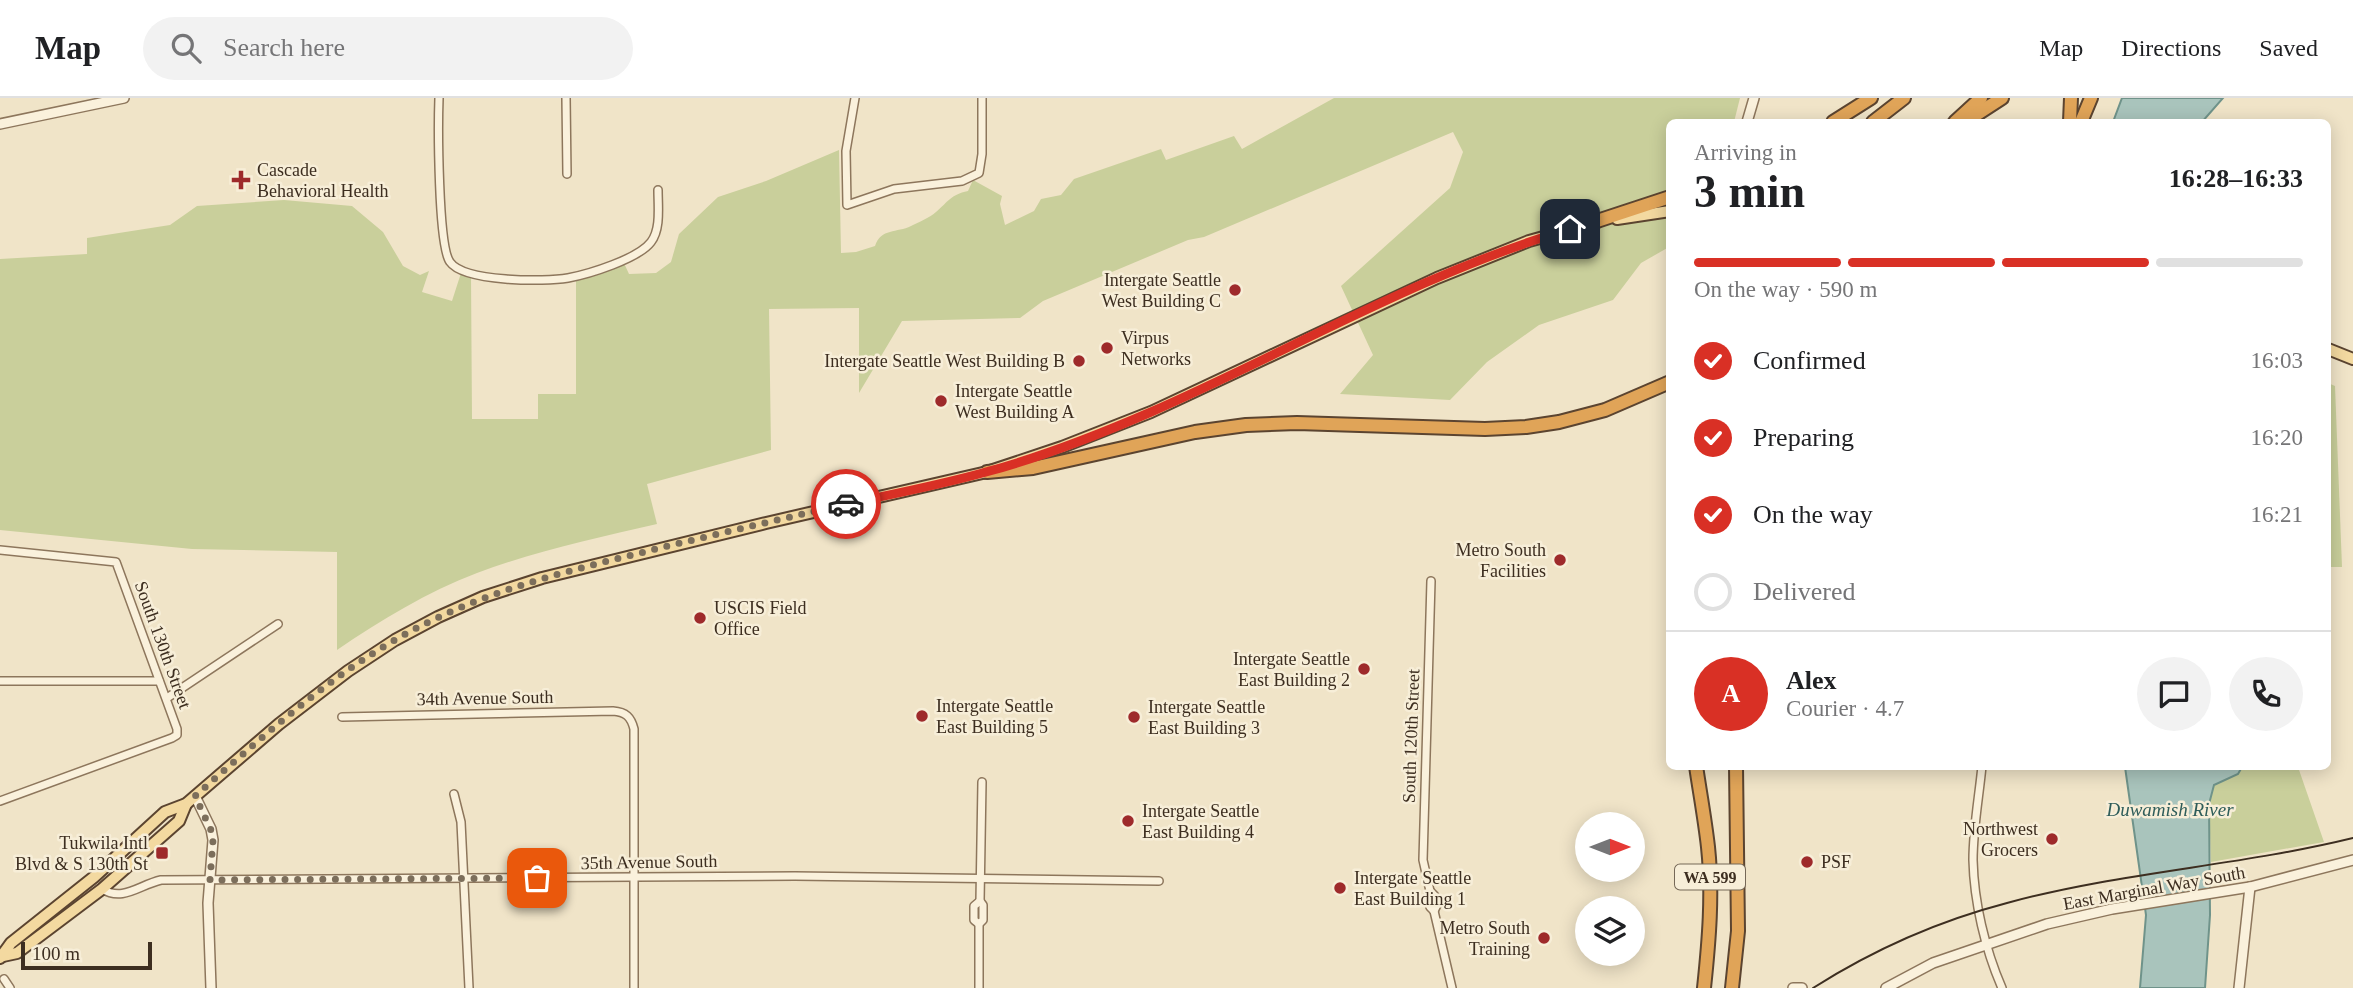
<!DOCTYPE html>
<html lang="en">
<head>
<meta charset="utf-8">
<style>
  body { margin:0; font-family:Georgia,serif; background:#f2f2f2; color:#202124; height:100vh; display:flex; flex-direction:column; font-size:26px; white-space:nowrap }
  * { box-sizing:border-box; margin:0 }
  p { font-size:23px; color:#757577 }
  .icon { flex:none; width:38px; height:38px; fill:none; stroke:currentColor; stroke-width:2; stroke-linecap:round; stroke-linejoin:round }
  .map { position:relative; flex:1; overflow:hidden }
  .drawer { position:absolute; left:1666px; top:21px; width:665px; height:651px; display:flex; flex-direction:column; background:#fff; border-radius:10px; box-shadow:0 4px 18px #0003 }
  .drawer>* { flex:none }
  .needle { width:46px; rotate:90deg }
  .fabs { position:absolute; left:1575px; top:714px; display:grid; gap:14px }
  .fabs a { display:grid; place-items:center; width:70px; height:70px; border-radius:50%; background:#fff; box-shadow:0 4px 18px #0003; font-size:35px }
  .scale { position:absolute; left:21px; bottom:18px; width:131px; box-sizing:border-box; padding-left:7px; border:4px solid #3d2e20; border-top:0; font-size:19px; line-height:24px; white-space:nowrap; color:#3d2e20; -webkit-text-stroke:5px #f7eed8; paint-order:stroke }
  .pin { position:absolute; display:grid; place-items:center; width:60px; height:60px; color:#fff; margin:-30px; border-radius:14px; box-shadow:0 4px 10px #0006 }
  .courier { position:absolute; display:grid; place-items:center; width:70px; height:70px; margin:-35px; border:5px solid #d93025; border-radius:50%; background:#fff; color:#222; box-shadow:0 2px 9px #0007 }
  .head em { font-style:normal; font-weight:700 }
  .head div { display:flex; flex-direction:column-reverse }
  .head { display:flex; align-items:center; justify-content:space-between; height:119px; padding:0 28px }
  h1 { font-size:46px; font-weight:700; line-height:52px }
  .bar { display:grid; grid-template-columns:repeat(4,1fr); gap:10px 7px; align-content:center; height:84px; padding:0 28px }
  .bar i { height:9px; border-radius:5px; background:#e0e0e0 }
  .bar .active { background:#d93025 }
  .bar p { grid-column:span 4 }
  .line { display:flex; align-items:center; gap:18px; padding:0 28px; border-top:2px solid #e0e0e0 }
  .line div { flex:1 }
  .round { display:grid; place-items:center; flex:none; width:74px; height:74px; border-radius:37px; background:#f2f2f2 }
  ol { padding:0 28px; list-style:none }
  li { display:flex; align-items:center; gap:21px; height:77px }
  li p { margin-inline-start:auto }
  li .icon { padding:7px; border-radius:50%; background:#d93025; color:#fff; stroke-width:4 }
  li:last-child { color:#757577 }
  li i { width:38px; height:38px; border:4px solid #e0e0e0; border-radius:50% }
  header { display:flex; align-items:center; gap:42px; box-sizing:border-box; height:98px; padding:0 35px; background:#fff; border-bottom:2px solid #e0e0e0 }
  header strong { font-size:33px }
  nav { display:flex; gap:38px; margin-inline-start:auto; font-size:24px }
  .search { width:490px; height:63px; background:#f2f2f2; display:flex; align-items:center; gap:18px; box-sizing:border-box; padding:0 24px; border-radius:38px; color:#757577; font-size:26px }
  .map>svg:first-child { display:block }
  .green { fill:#c9cf9b }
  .water { fill:#a9c4bc; stroke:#6f938a; stroke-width:2 }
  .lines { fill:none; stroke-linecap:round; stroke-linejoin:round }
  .minor-casing { stroke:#8d765c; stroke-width:10 }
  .tertiary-casing { stroke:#8d765c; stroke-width:12 }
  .primary-casing { stroke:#5b4430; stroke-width:14 }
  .motorway-casing { stroke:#5b4430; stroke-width:16 }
  .minor { stroke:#faf1dc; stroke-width:7 }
  .tertiary { stroke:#faf1dc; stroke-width:9 }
  .primary { stroke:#f3d9a0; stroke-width:10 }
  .motorway { stroke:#e0a458; stroke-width:12 }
  .tram { stroke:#3d2e20; stroke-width:2 }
  .done { stroke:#7c6e5b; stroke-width:7; stroke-dasharray:0 12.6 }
  .route { stroke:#d93025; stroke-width:9 }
  .poi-dot { fill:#9e2a2b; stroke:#f7eed8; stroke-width:2.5 }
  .labels { text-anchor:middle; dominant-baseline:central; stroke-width:5; stroke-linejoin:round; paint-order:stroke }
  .shield { fill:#f7eed8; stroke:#756857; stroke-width:2 }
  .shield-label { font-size:16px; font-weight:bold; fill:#3d2e20 }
  .poi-label { font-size:18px; fill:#3d2e20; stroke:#f7eed8; text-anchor:start }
  .street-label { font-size:18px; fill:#3d2e20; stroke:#f7eed8 }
  .water-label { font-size:19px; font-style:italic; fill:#2f5d5a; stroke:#f7eed8 }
</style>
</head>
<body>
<header>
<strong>Map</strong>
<div class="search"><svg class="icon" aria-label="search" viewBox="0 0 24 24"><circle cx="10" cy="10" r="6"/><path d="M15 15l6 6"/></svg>Search here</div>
<nav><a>Map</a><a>Directions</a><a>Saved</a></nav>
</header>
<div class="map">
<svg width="2353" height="890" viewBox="0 0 2353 890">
  <rect width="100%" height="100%" fill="#f0e4c8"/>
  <g class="green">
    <path d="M1334,0H1740L1734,24H1670L1669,149L1641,165L1613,202L1539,227L1487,264L1450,302L1340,296L1373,257L1341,188L1450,90L1463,54L1453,34L1204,139L1188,142L1043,203L1020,220L902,223L859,295V210L769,211L771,352L647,386L657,426C597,440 535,453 477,475C427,494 381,522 337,552V454L192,451L0,432V161L87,156V140L170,127L197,108L284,102L352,108L383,134L403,168L420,177L429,173L422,194L452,203L461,175L471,178L472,321H538V296H576V178L623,163L629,176L656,175L671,164L679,136L718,99L766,83L839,52L841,155L856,154L875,148C881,130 897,135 911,128C919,124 929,120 936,114C949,103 950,97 968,93L973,82L1002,98L1000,106L1005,127L1034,113L1041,101L1061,97L1074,81L1161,51L1166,62L1234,38L1242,51Z"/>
    <polygon points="2328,285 2335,288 2342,469 2328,469"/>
    <polygon points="2212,669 2298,669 2324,744 2211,764 2209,706 2214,687"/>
  </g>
  <g class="water">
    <polygon points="2122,0 2223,0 2202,24 2113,24"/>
    <polygon points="2125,669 2242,669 2238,676 2214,687 2209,706 2210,817 2205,890 2140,890 2146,817"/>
  </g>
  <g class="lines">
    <defs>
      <g id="minor">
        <path d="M439,0C438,27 438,148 450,164C464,184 545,184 568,180C589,176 638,161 651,144C661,131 658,109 658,92"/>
        <polyline points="566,0 567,76"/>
        <polyline points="855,0 846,53 847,107 894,91 962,83 979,75 982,56 982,0"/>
        <polyline points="0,452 116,464 177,631 177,637 172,640 0,703"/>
        <polyline points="1431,483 1423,762 1430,793 1427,800 1430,809 1434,813 1452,890"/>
        <polyline points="0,583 159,583"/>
        <polyline points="167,600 278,526"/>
        <path d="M342,619L613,613C626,614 631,619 634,631V890"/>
        <path d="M1982,668C1979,699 1973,731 1973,762C1974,804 1985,851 2002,890"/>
        <polyline points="454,696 461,724 469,890"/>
        <path d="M102,791C123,804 139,787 161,782L795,778L1159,783"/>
        <polyline points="1430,793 1435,798 1437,807 1434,813"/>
        <polyline points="979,826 974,822 974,808 980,803"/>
        <polyline points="4,881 10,890"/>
        <polyline points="979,890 979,826 983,822 983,807 980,803 982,684"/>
      </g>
      <g id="tertiary">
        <polyline points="1747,24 1754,0"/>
        <polyline points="0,26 124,0"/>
        <polyline points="195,698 211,731 213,742 208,805 211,890"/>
        <polyline points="1793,890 1802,890"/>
        <polyline points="1886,890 1933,865 2047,826 2112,811 2250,789 2353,762"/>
        <polyline points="2239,890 2250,789"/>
      </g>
      <g id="primary">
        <polyline points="1617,121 1670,113"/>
        <polyline points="2328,251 2353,261"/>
        <polyline points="3,858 17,855 102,791 179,723 186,706"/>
        <polyline points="0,860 11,845 94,779 165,714 186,706 279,626 348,573 395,542 438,519 483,499 542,480 766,425 987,374 1062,349 1151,314 1437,180 1529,143 1597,124"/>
      </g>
      <g id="motorway">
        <polyline points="1833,24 1871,0"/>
        <polyline points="1873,24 1904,0"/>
        <polyline points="1955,24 1981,0"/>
        <polyline points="1965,24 2002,0"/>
        <polyline points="2070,24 2071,0"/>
        <polyline points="2081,24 2091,0"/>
        <polyline points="1591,125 1670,99"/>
        <polyline points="987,374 1033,370 1195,334 1246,327 1297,325 1485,331 1526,329 1559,324 1605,312 1670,284"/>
        <path d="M1696,668C1700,695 1705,722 1708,749C1713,796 1709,843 1704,890"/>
        <polyline points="1732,890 1738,833 1736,668"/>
      </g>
    </defs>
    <use href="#minor" class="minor-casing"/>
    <use href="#tertiary" class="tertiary-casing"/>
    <use href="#primary" class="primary-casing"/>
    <use href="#motorway" class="motorway-casing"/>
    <use href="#minor" class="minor"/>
    <use href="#tertiary" class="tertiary"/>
    <use href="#primary" class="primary"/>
    <use href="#motorway" class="motorway"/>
    <path class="tram" d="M1813,890C1873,852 1938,823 2007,805C2120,774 2239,768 2353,740"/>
  </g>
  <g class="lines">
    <path class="done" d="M537,780L210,782L213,742L211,732L195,698C258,643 322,584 395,542C472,497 555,476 640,455C708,438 777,422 846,406"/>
    <path class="route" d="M846,406C893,396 940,387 986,374C1042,359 1098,337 1151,314C1290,253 1424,174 1570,131"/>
  </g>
  <g class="poi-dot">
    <path d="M237.5 71.5h7v7h7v7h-7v7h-7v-7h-7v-7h7z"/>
    <circle cx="1235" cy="192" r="7"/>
    <circle cx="1107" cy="250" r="7"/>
    <circle cx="1079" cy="263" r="7"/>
    <circle cx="941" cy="303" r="7"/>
    <circle cx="1560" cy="462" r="7"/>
    <circle cx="700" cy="520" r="7"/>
    <circle cx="1364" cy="571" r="7"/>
    <circle cx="922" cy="618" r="7"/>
    <circle cx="1134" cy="619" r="7"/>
    <circle cx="1128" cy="723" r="7"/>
    <circle cx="2052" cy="741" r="7"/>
    <rect x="155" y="748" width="14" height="14" rx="3.5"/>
    <circle cx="1807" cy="764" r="7"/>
    <circle cx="1340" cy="790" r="7"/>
    <circle cx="1544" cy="840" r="7"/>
  </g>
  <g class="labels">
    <rect class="shield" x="1675" y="766.5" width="70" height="25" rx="5"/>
    <g class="shield-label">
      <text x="1710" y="779">WA 599</text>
    </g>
    <g class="poi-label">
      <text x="257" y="72">Cascade<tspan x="257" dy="21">Behavioral Health</tspan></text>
      <text x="1221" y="182" text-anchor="end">Intergate Seattle<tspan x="1221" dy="21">West Building C</tspan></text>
      <text x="1121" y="240">Virpus<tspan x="1121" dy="21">Networks</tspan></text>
      <text x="1065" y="263" text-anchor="end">Intergate Seattle West Building B</text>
      <text x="955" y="293">Intergate Seattle<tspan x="955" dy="21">West Building A</tspan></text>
      <text x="1546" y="452" text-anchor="end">Metro South<tspan x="1546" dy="21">Facilities</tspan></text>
      <text x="714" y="510">USCIS Field<tspan x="714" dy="21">Office</tspan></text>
      <text x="1350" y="561" text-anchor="end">Intergate Seattle<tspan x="1350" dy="21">East Building 2</tspan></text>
      <text x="936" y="608">Intergate Seattle<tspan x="936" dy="21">East Building 5</tspan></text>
      <text x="1148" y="609">Intergate Seattle<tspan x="1148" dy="21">East Building 3</tspan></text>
      <text x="1142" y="713">Intergate Seattle<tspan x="1142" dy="21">East Building 4</tspan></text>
      <text x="2038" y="731" text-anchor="end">Northwest<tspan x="2038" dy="21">Grocers</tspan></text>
      <text x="148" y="745" text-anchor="end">Tukwila Intl<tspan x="148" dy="21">Blvd &amp; S 130th St</tspan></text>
      <text x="1821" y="764">PSF</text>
      <text x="1354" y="780">Intergate Seattle<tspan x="1354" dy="21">East Building 1</tspan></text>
      <text x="1530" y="830" text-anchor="end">Metro South<tspan x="1530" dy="21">Training</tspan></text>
    </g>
    <g class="street-label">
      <text transform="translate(163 547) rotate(70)">South 130th Street</text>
      <text transform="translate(485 600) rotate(-1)">34th Avenue South</text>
      <text transform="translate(1411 638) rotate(-88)">South 120th Street</text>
      <text transform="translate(649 764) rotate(-1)">35th Avenue South</text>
      <text transform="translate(2154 790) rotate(-10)">East Marginal Way South</text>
    </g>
    <g class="water-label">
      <text x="2170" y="711">Duwamish River</text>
    </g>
  </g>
</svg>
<div class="fabs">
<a><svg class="needle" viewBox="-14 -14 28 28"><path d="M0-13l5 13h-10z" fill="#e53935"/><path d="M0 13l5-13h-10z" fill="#757577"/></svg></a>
<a><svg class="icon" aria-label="layers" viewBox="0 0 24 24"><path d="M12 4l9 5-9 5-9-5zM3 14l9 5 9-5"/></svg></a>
</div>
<div class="scale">100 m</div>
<div class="pin" style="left:537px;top:780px;background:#ea580c"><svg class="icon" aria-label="bag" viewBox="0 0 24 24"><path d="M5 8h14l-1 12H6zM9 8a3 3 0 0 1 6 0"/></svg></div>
<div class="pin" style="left:1570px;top:131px;background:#1f2937"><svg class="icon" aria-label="home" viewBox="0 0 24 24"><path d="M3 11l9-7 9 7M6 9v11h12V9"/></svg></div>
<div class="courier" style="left:846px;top:406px"><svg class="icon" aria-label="car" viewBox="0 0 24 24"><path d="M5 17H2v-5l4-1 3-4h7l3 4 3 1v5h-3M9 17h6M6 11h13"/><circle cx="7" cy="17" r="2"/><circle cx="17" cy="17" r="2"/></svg></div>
<section class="drawer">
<div class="head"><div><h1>3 min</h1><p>Arriving in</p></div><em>16:28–16:33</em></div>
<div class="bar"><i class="active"></i><i class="active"></i><i class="active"></i><i></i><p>On the way · 590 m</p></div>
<ol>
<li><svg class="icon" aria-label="check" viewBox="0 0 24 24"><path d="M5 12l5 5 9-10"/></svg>Confirmed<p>16:03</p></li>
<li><svg class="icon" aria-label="check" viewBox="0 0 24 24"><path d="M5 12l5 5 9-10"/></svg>Preparing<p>16:20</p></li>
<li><svg class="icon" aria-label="check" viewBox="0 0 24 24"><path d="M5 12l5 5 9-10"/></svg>On the way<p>16:21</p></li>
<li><i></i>Delivered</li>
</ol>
<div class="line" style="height:126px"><b class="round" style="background:#d93025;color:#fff">A</b><div><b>Alex</b><p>Courier · 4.7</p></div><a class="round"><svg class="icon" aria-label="chat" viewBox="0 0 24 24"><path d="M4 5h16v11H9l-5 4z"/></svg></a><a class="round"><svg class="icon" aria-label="phone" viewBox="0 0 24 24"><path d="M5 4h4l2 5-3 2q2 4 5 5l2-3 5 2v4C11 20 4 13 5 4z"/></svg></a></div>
</section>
</div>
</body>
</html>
